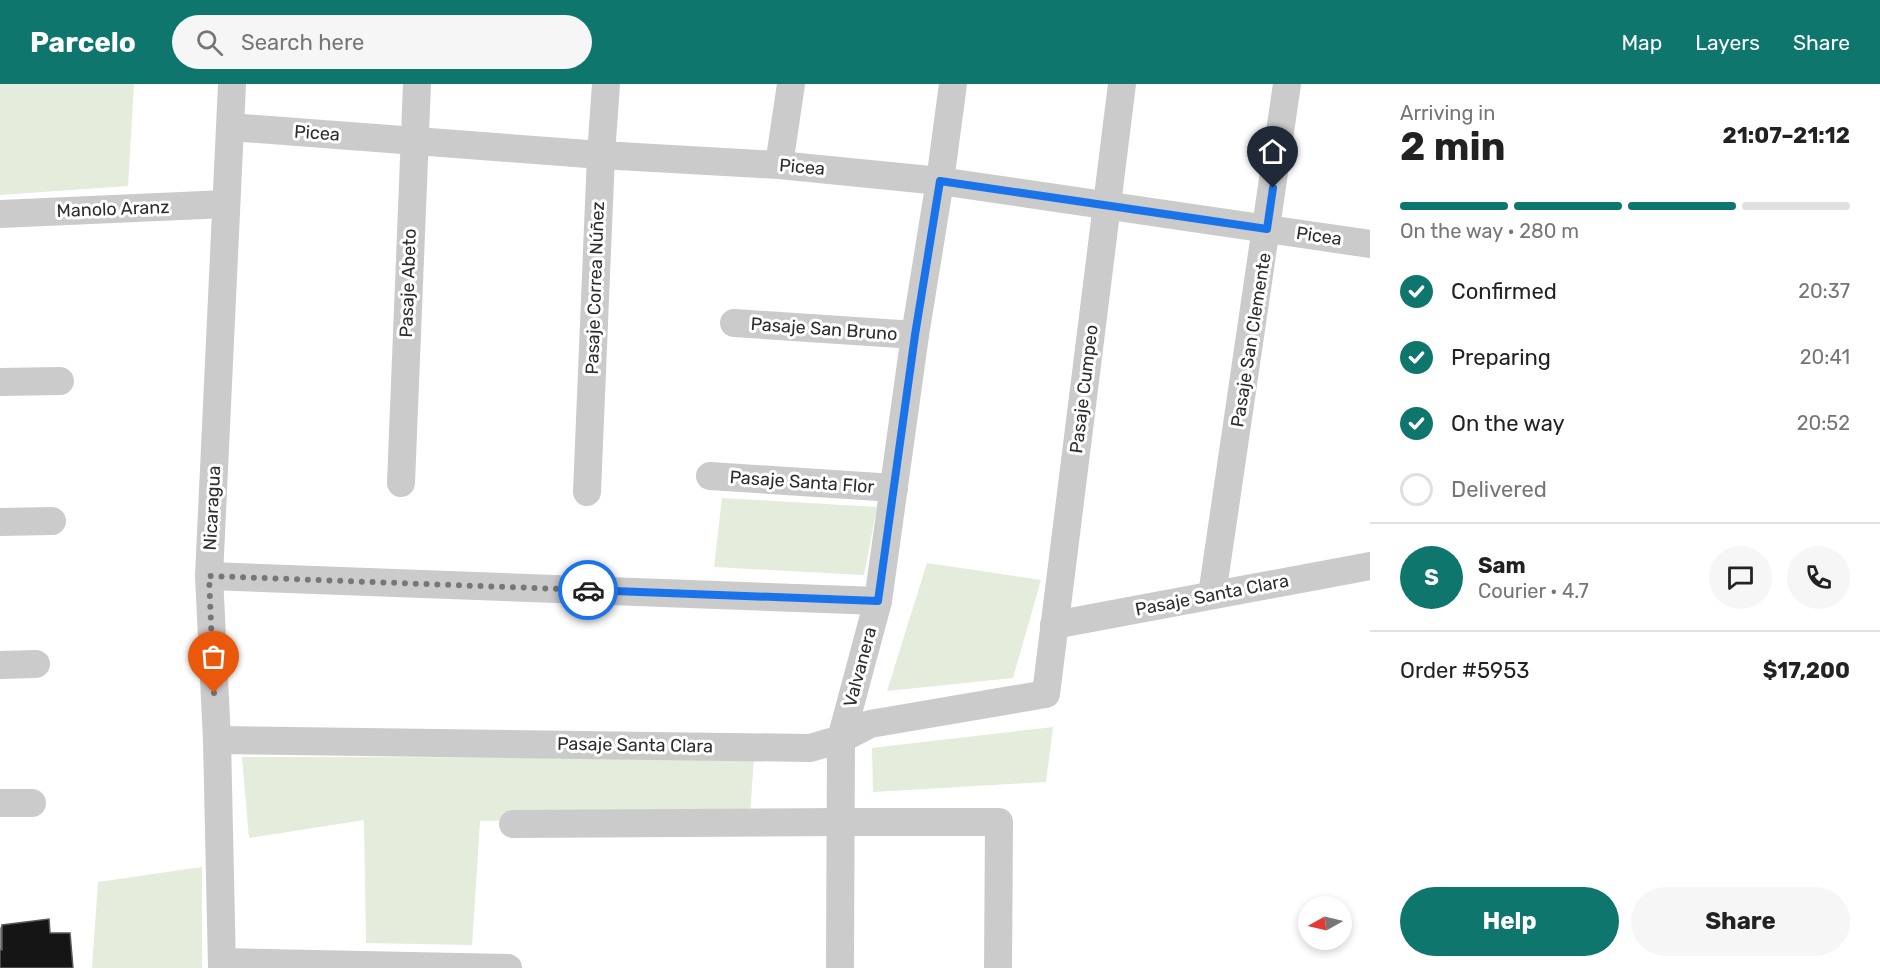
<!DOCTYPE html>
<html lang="en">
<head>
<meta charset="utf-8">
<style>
  body { margin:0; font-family:Rubik,sans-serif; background:#f6f6f6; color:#222; height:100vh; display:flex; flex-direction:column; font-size:22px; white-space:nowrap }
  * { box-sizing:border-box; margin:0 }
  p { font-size:20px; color:#767676 }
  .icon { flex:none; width:33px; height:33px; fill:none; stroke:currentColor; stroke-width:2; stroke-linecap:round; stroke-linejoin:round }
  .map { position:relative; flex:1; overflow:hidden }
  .panel { display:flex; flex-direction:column; background:#fff; width:510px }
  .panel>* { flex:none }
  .needle { width:39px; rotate:262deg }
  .tools { position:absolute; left:1298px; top:812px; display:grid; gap:12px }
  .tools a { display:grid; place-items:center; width:54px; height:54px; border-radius:50%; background:#fff; box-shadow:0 3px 9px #0003; font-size:30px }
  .pin { position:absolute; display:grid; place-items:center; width:51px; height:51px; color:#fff; margin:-62px -26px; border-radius:50% 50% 50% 0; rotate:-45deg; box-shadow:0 0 6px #0007 }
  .pin .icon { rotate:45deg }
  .courier { position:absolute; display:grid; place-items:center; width:60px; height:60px; margin:-30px; border:4px solid #1a73e8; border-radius:50%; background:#fff; color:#222; box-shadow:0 2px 8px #0007 }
  .headline em { font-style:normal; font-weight:700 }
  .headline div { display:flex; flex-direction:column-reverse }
  .headline { display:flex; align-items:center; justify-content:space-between; height:102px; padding:0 30px }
  h1 { font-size:39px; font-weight:700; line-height:45px }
  .bar { display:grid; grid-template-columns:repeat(4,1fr); gap:9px 6px; align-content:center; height:72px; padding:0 30px }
  .bar i { height:8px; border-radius:4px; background:#e0e0e0 }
  .bar .current { background:#0f766e }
  .bar p { grid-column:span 4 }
  .line { display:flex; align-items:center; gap:15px; padding:0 30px; border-top:2px solid #e0e0e0 }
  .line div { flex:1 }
  .round { display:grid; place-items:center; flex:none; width:63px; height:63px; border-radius:32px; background:#f6f6f6 }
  ol { padding:0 30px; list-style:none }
  li { display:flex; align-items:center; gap:18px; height:66px }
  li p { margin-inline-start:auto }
  li .icon { padding:6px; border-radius:50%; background:#0f766e; color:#fff; stroke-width:4 }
  li:last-child { color:#767676 }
  li i { width:33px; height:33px; border:3px solid #e0e0e0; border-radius:50% }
  .primary-button { display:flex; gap:12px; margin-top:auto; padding:12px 30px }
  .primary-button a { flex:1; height:69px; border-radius:36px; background:#0f766e; color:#fff; font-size:24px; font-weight:700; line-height:69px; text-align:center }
  .primary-button a+a { background:#f6f6f6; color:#222 }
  header { display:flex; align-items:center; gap:36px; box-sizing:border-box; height:84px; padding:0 30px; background:#0f766e; color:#fff }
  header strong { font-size:28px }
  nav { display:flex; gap:33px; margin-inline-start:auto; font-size:21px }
  .search { width:420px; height:54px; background:#f6f6f6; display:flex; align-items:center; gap:15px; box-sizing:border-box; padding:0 21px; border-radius:33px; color:#767676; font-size:22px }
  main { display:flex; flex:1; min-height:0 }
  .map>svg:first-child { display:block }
  .green { fill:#e4ecdc }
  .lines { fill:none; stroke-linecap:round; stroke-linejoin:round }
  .minor { stroke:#cbcbcb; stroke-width:28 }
  .wall { fill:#8a8a8a }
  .building { fill:#151515; stroke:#5b5b5b; stroke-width:1.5 }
  .done { stroke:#777; stroke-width:6; stroke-dasharray:0 10.8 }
  .route { stroke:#1a73e8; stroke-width:8 }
  .labels { text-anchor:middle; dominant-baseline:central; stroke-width:6; stroke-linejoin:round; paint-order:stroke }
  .street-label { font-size:18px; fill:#2e2e2e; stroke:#fff }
</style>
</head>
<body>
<header>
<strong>Parcelo</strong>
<div class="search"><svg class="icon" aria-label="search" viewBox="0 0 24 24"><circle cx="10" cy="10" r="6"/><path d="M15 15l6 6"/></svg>Search here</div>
<nav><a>Map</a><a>Layers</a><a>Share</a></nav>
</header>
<main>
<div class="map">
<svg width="1370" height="884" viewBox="0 0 1370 884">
  <rect width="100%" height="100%" fill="#fff"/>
  <g class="green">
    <polygon points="0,0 134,0 128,102 0,111"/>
    <polygon points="722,414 877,423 864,491 714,483"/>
    <polygon points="927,479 1041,496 1013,594 887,607"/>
    <polygon points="1053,643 1046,698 873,708 872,664"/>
    <polygon points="242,673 754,674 750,731 480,737 472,861 366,859 364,736 249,754"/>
    <polygon points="202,783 202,884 92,884 98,798"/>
  </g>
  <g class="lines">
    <g class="minor">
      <polyline points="230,43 601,71 779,81 940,97 1370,160"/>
      <polyline points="779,81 791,0"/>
      <polyline points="0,130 226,120"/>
      <polyline points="734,239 915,251"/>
      <polyline points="0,298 60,297"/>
      <polyline points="710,392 894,404"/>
      <polyline points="401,399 417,0"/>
      <polyline points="587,408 601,71 606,0"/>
      <polyline points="0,438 52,437"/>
      <polyline points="209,492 878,517"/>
      <polyline points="1212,511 1287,0"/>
      <polyline points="1054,541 1370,482"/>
      <polyline points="0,581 36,580"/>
      <polyline points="217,656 810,664 841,655 870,640 1046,610 1122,0"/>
      <polyline points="0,719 32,719"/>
      <polyline points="513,740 841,738 999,738 998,884"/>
      <polyline points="222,878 508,884"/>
      <polyline points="222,884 217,656 209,492 232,0"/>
      <polyline points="840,884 841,655 878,517 915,251 940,97 953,0"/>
    </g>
  </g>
  <polygon class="wall" points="2,841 50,849 0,884 0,844"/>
  <polygon class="building" points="49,835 50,849 70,849 73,884 0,884 0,866 2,866 2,841"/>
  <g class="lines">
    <polyline class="done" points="214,609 209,492 588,506"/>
    <polyline class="route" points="588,506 878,517 915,251 940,97 1267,145 1273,104"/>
  </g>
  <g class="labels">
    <g class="street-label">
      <text transform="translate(317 49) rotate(4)">Picea</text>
      <text transform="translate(802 83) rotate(5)">Picea</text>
      <text transform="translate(113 125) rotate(-2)">Manolo Aranz</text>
      <text transform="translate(1319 152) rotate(8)">Picea</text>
      <text transform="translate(408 199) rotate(-88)">Pasaje Abeto</text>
      <text transform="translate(595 204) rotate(-88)">Pasaje Correa Núñez</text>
      <text transform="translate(824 245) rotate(4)">Pasaje San Bruno</text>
      <text transform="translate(1251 256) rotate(-81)">Pasaje San Clemente</text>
      <text transform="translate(1084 305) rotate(-83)">Pasaje Cumpeo</text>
      <text transform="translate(802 398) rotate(4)">Pasaje Santa Flor</text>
      <text transform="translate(212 424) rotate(-87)">Nicaragua</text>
      <text transform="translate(1212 511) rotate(-11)">Pasaje Santa Clara</text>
      <text transform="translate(860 583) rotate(-75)">Valvanera</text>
      <text transform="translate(635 661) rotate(1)">Pasaje Santa Clara</text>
    </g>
  </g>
</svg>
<div class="tools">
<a><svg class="needle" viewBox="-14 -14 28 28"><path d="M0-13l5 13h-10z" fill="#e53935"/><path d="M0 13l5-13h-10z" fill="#767676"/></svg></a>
</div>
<div class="pin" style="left:214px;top:609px;background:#ea580c"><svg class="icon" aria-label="bag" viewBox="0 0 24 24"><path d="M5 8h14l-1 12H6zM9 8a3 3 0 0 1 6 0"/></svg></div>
<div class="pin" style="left:1273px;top:104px;background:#1f2937"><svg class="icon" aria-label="home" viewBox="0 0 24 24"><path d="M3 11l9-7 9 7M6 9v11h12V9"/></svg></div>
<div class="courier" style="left:588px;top:506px"><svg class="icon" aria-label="car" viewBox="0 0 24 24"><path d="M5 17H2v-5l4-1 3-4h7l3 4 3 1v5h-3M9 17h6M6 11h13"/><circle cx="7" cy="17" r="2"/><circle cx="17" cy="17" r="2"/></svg></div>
</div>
<section class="panel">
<div class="headline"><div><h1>2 min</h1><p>Arriving in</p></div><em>21:07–21:12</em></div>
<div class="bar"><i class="current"></i><i class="current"></i><i class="current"></i><i></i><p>On the way · 280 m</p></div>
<ol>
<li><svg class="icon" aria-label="check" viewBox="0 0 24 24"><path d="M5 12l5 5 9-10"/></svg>Confirmed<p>20:37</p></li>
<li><svg class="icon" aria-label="check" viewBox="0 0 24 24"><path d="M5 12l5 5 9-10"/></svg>Preparing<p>20:41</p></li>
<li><svg class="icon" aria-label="check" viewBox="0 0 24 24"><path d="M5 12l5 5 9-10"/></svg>On the way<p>20:52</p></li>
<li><i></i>Delivered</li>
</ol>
<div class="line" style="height:108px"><b class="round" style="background:#0f766e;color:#fff">S</b><div><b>Sam</b><p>Courier · 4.7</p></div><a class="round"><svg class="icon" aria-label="chat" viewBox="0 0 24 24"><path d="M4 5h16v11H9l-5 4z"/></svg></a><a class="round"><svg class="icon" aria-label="phone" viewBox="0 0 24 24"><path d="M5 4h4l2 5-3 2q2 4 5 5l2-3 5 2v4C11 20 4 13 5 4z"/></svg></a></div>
<div class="line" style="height:78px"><div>Order #5953</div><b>$17,200</b></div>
<div class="primary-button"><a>Help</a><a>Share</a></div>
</section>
</main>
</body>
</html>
